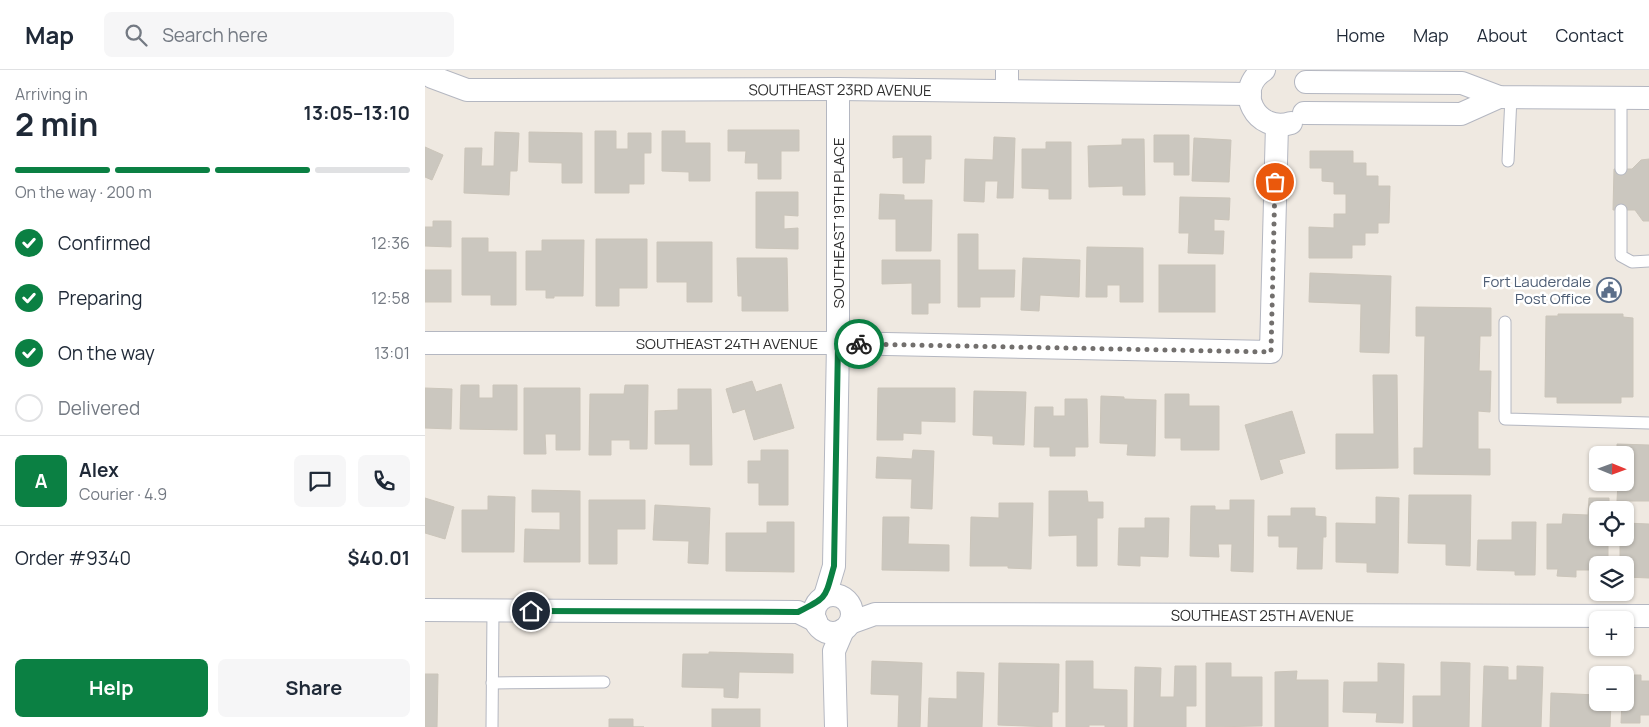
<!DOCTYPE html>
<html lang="en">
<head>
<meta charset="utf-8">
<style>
  body { margin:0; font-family:Manrope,sans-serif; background:#f6f6f7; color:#1f2937; height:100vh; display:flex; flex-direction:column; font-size:19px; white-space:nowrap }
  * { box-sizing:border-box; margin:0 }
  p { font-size:16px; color:#747a83 }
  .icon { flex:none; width:28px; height:28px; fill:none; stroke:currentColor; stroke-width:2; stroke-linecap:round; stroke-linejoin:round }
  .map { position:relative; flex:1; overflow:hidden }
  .details { display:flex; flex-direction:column; background:#fff; width:425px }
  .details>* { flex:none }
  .needle { width:32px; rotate:91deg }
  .tools { position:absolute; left:1164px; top:376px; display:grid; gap:10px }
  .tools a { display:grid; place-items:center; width:45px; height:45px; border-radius:8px; background:#fff; box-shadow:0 1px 4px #0004; font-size:25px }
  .pin { position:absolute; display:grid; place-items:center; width:42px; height:42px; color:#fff; margin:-21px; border:2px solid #fff; border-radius:50%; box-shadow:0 1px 5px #0007 }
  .courier { position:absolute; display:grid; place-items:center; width:50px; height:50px; margin:-25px; border:4px solid #0b8043; border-radius:50%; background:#fff; color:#222; box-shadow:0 1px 6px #0007 }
  .head em { font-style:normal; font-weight:700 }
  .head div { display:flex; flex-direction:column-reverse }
  .head { display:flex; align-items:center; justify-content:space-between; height:85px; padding:0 15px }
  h1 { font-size:32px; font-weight:700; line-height:38px }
  .bar { display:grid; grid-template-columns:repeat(4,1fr); gap:8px 5px; align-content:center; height:60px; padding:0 15px }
  .bar i { height:6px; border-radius:4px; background:#e0e1e3 }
  .bar .current { background:#0b8043 }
  .bar p { grid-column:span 4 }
  .line { display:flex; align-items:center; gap:12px; padding:0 15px; border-top:1px solid #e0e1e3 }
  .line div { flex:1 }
  .round { display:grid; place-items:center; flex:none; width:52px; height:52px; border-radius:8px; background:#f6f6f7 }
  ol { padding:0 15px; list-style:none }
  li { display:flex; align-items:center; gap:15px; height:55px }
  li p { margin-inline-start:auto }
  li .icon { padding:5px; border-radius:50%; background:#0b8043; color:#fff; stroke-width:4 }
  li:last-child { color:#747a83 }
  li i { width:28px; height:28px; border:2px solid #e0e1e3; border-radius:50% }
  .action { display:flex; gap:10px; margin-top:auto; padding:10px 15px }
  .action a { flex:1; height:58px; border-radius:8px; background:#0b8043; color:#fff; font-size:20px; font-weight:700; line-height:58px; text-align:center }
  .action a+a { background:#f6f6f7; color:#1f2937 }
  header { display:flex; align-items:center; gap:30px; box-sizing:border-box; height:70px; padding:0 25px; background:#fff; border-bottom:1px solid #e0e1e3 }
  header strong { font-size:24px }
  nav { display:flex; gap:28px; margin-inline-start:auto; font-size:18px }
  .search { width:350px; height:45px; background:#f6f6f7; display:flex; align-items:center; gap:12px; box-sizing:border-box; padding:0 18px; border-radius:8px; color:#747a83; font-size:19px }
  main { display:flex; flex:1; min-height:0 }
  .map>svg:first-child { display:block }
  .building { fill:#cbc7bf; stroke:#cbc5ba }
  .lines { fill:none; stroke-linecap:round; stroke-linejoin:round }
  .lane-casing { stroke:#b4b7c1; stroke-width:13 }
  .street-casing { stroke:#b4b7c1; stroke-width:24 }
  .lane { stroke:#fff; stroke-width:11 }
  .street { stroke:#fff; stroke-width:22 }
  .done { stroke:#726f6d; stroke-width:5; stroke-dasharray:0 9 }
  .route { stroke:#0b8043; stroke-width:6 }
  .labels { text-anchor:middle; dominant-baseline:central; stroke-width:5; stroke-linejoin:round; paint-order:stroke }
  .street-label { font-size:15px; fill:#2e2e2e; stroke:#fff }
  .service-label { font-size:15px; fill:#4e5e75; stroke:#fff; text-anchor:end }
</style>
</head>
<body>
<header>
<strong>Map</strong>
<div class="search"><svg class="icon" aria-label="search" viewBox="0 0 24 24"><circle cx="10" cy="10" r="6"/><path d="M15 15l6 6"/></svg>Search here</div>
<nav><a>Home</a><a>Map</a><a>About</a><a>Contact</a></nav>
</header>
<main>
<section class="details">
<div class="head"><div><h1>2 min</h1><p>Arriving in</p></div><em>13:05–13:10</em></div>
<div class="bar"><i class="current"></i><i class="current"></i><i class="current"></i><i></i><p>On the way · 200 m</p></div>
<ol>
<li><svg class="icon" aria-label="check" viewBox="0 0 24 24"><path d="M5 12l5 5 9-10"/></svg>Confirmed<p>12:36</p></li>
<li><svg class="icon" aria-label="check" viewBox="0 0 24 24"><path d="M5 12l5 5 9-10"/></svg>Preparing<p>12:58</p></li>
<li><svg class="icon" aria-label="check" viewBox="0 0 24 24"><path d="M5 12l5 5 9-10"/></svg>On the way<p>13:01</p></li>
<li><i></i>Delivered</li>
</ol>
<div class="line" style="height:90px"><b class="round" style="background:#0b8043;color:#fff">A</b><div><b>Alex</b><p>Courier · 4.9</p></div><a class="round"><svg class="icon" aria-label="chat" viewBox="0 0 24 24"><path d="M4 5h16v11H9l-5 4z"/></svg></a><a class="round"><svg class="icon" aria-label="phone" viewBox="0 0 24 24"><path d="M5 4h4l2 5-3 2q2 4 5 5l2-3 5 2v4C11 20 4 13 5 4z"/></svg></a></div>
<div class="line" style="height:65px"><div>Order #9340</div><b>$40.01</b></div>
<div class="action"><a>Help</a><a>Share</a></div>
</section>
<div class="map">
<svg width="1224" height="657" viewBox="0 0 1224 657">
  <rect width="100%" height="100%" fill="#efe9e1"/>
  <g class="building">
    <polygon points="303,60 374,60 374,81 356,81 356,109 333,109 333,93 320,93 321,81 303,81"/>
    <polygon points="170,61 191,61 191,79 203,79 203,63 226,63 226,83 219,83 219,114 204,114 204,123 170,123"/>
    <polygon points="237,61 260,61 260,73 285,73 285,111 264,111 264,102 237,101"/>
    <polygon points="70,62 94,63 92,101 85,101 84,125 39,123 40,78 57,78 56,96 69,96"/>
    <polygon points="104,62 157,63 157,113 137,113 137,93 104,92"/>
    <polygon points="729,65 764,65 764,105 749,105 749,92 729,92"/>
    <polygon points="468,66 506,66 506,89 500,89 499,113 478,113 478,87 468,88"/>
    <polygon points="569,67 590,68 588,128 572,128 573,111 560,111 559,132 539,131 540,89 568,90"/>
    <polygon points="769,68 806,70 804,112 767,111"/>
    <polygon points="697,69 719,69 720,125 698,125 698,116 664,117 663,76 697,75"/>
    <polygon points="621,72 646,72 646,129 624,129 624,119 597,118 597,79 621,79"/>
    <polygon points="0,77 18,85 7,110 0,107"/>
    <polygon points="885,81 928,81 928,93 941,93 941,106 953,106 953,116 965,116 964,153 953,153 953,163 940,163 940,175 927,175 927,188 884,188 884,157 909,158 909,144 921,144 921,124 909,124 909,112 897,111 897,98 885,98"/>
    <polygon points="1224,89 1224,151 1218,151 1210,140 1188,140 1189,99 1207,99 1216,90"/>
    <polygon points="331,122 373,122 373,146 359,145 359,159 373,158 373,179 331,178"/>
    <polygon points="455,124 479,125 479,130 507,130 506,181 471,181 471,149 454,149"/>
    <polygon points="755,127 805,128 804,150 789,149 789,161 799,161 798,184 763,183 764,163 754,163"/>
    <polygon points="8,151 26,151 26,177 0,176 0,157 8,157"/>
    <polygon points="533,164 553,164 553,200 590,200 589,227 555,227 555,237 533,237"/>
    <polygon points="37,168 63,168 63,182 91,182 91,235 66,235 66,225 37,225"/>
    <polygon points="171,169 222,169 222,218 194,218 194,236 171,236"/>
    <polygon points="117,170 159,170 158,226 129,226 129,228 121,228 121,220 101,220 101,181 117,181"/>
    <polygon points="232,172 287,172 287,232 262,232 262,212 232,212"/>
    <polygon points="662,177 718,178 718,232 695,232 695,215 682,215 682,227 661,227"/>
    <polygon points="312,188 362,188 363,241 317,241 317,226 313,226"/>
    <polygon points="598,188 655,190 654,227 615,225 614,241 596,240"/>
    <polygon points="457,190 515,190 515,233 503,233 503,244 487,244 487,213 457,214"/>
    <rect x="734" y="195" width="56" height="47"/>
    <rect x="0" y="200" width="26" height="32"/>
    <polygon points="885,203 966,206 964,283 935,282 936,234 884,232"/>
    <polygon points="991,237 1066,238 1066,266 1055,266 1054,301 1066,301 1065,342 1053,341 1053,379 1065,379 1065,405 989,404 989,378 998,378 1000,266 991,266"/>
    <polygon points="1133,244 1198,244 1198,247 1208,248 1208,327 1196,327 1196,333 1132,333 1132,327 1120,327 1121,246 1133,246"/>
    <polygon points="948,305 972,305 973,398 911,399 911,364 949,364"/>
    <polygon points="327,311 331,322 356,314 369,358 329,370 320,339 308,343 301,319"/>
    <polygon points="36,315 54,315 54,328 68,328 68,315 92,315 92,360 35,359"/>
    <polygon points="200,315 223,315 222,379 205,379 205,370 186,370 186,385 164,385 165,324 199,324"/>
    <polygon points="0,318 27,319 26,359 0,358"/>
    <polygon points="99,318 155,318 155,380 131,380 131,364 120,364 121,384 99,384"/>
    <polygon points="453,318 530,318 530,352 496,351 496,364 478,363 478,370 452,370"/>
    <polygon points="253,319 286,319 287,395 265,395 265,374 230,374 230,341 253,340"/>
    <polygon points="549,321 601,322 599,375 568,374 568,366 548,365"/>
    <polygon points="740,324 764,324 764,336 794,336 794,380 756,380 756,368 740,368"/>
    <polygon points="676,326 699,327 699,329 731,330 730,386 702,385 703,374 675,373"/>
    <polygon points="640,329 662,329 663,377 650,377 650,386 625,386 625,377 609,377 610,337 628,337 628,346 640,346"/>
    <polygon points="867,341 880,383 854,390 858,403 836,410 820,355"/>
    <polygon points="1192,374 1224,375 1224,431 1192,431 1193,412 1200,412 1200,385 1185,385 1185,382 1192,382"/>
    <polygon points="336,380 363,380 363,435 334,435 334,413 323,413 323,391 336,391"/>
    <polygon points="488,380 509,381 507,439 486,438 487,409 451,408 452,387 487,389"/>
    <polygon points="107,420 155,421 155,492 99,492 100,459 135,460 135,442 107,442"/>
    <polygon points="624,421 662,421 663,432 678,432 678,448 672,448 672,496 652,496 652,465 624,466"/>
    <polygon points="984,425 1046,425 1045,496 1021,495 1021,474 983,473"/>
    <polygon points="63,426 90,427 89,482 37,482 37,440 63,440"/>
    <polygon points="951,427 974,428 973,503 942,502 942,493 911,492 911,453 951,454"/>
    <polygon points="0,428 29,437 20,469 0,463"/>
    <polygon points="1164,428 1184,428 1184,440 1172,440 1172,468 1183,468 1183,495 1172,495 1172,500 1151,500 1151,507 1132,506 1133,499 1122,499 1122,454 1137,454 1138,444 1163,445"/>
    <polygon points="164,430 220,430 220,459 192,459 192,494 164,494"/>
    <polygon points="805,430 829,430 828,502 806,501 807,474 793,474 794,487 765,486 766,436 790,436 790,440 805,440"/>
    <polygon points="574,433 608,433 606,499 583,498 583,496 545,496 546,447 574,448"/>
    <polygon points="230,435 285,438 283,494 263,493 264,471 228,470"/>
    <polygon points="866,438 890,438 890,446 901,447 901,467 898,467 897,499 872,499 873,477 854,477 854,466 843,466 843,446 866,446"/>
    <polygon points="458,447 484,447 483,474 524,475 524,501 457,500"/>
    <polygon points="720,448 744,448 743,487 715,486 715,496 693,495 694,458 720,458"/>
    <polygon points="342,452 369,452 369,502 301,501 301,463 342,463"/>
    <polygon points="1087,452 1111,452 1110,505 1090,505 1090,501 1052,500 1053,470 1087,470"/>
    <polygon points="1200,453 1224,454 1224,508 1200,507 1200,495 1195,495 1195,468 1200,468"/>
    <polygon points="284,582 368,584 368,603 314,602 313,628 299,627 299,618 257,617 258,584 284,584"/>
    <polygon points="447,591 497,593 495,657 473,657 474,625 446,624"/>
    <polygon points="641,591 668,591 668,619 702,620 702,657 680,657 680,655 664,655 664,657 641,657"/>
    <polygon points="1016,592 1045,593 1044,657 988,657 988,626 1016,626"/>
    <polygon points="574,593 634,594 633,642 627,642 627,657 573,655"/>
    <polygon points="781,593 806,593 806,607 837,607 837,656 781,657"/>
    <polygon points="953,593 979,594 978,653 951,652 952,643 918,642 919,612 953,612"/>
    <polygon points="750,596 771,596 771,636 761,636 761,657 709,657 710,597 736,598 735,627 749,627"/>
    <polygon points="1059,596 1083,597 1083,610 1092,610 1092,596 1118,597 1116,657 1057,657"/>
    <polygon points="872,601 871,610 903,610 903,657 850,657 850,602"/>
    <polygon points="532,602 559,603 557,657 503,657 504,628 532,629"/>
    <polygon points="0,604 13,604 12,657 0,657"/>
    <polygon points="1197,605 1216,605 1216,611 1224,611 1224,645 1215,645 1215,653 1196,653 1197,632 1200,632 1200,605"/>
    <polygon points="1126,623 1172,625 1172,632 1186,632 1185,657 1125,657"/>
    <rect x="287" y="639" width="48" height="18"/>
    <polygon points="184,649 208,649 208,657 219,657 184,657"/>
  </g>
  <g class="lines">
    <defs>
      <g id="lane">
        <polyline points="1196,28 1196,99"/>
        <polyline points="1083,91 1086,27"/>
        <polyline points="1196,140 1196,186 1207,192 1224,191"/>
        <polyline points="1080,252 1080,349 1224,353"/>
        <polyline points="67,613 179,612"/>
        <polyline points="67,657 68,541"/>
      </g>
      <g id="street">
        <path id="s1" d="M2,0L7,7L42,20L413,19L825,24"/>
        <polyline points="582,0 582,21"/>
        <path d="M839,0C808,19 831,64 866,53"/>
        <polyline points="881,12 1037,13 1074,27 1224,28"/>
        <polyline points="879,43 1036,44 1074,27"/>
        <path id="s2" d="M0,273H413L846,282L852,55"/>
        <circle cx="408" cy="544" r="19"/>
        <polyline points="400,526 409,496 413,273 413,19"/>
        <polyline points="0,540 373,542 391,551"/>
        <path id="s3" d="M425,553L450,544L1224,546"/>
        <polyline points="411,657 409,581 418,560"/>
      </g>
    </defs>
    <use href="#lane" class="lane-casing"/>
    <use href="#street" class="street-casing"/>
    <use href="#lane" class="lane"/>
    <use href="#street" class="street"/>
  </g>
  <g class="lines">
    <polyline class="done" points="434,274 846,282 850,112"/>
    <path class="route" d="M106,541L373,542C403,527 400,528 409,496L413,274H434"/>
  </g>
  <defs>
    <symbol id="civic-ring" viewBox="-11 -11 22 22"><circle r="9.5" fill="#fff" stroke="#5c6f8a" stroke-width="1.5"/><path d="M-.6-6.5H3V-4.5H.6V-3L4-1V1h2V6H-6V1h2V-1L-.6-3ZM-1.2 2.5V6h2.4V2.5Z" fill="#5c6f8a"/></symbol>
  </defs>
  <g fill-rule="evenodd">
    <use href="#civic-ring" x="1170" y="206" width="28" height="28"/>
  </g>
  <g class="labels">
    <g class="street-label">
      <text stroke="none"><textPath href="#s1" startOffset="419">SOUTHEAST 23RD AVENUE</textPath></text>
      <text transform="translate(413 153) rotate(-90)">SOUTHEAST 19TH PLACE</text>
      <text stroke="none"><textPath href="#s2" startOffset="302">SOUTHEAST 24TH AVENUE</textPath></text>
      <text stroke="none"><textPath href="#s3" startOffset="414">SOUTHEAST 25TH AVENUE</textPath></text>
    </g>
    <g class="service-label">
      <text x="1166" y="211">Fort Lauderdale<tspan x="1166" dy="17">Post Office</tspan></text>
    </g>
  </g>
</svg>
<div class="tools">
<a><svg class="needle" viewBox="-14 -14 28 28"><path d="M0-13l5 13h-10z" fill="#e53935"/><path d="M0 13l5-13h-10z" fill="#747a83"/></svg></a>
<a><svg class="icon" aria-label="locate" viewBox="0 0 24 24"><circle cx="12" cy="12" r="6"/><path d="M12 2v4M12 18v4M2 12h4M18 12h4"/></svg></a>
<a><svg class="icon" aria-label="layers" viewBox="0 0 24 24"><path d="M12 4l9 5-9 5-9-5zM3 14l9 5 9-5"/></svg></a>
<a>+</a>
<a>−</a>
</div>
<div class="pin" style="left:850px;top:112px;background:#ea580c"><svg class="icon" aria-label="bag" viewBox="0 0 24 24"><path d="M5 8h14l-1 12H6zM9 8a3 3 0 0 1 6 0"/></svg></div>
<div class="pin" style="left:106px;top:541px;background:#1f2937"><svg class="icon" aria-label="home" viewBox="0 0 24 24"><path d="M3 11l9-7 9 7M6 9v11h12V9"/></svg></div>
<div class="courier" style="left:434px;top:274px"><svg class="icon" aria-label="bike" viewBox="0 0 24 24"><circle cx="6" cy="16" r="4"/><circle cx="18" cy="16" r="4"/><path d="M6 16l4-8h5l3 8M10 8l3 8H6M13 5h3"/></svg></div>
</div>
</main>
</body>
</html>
